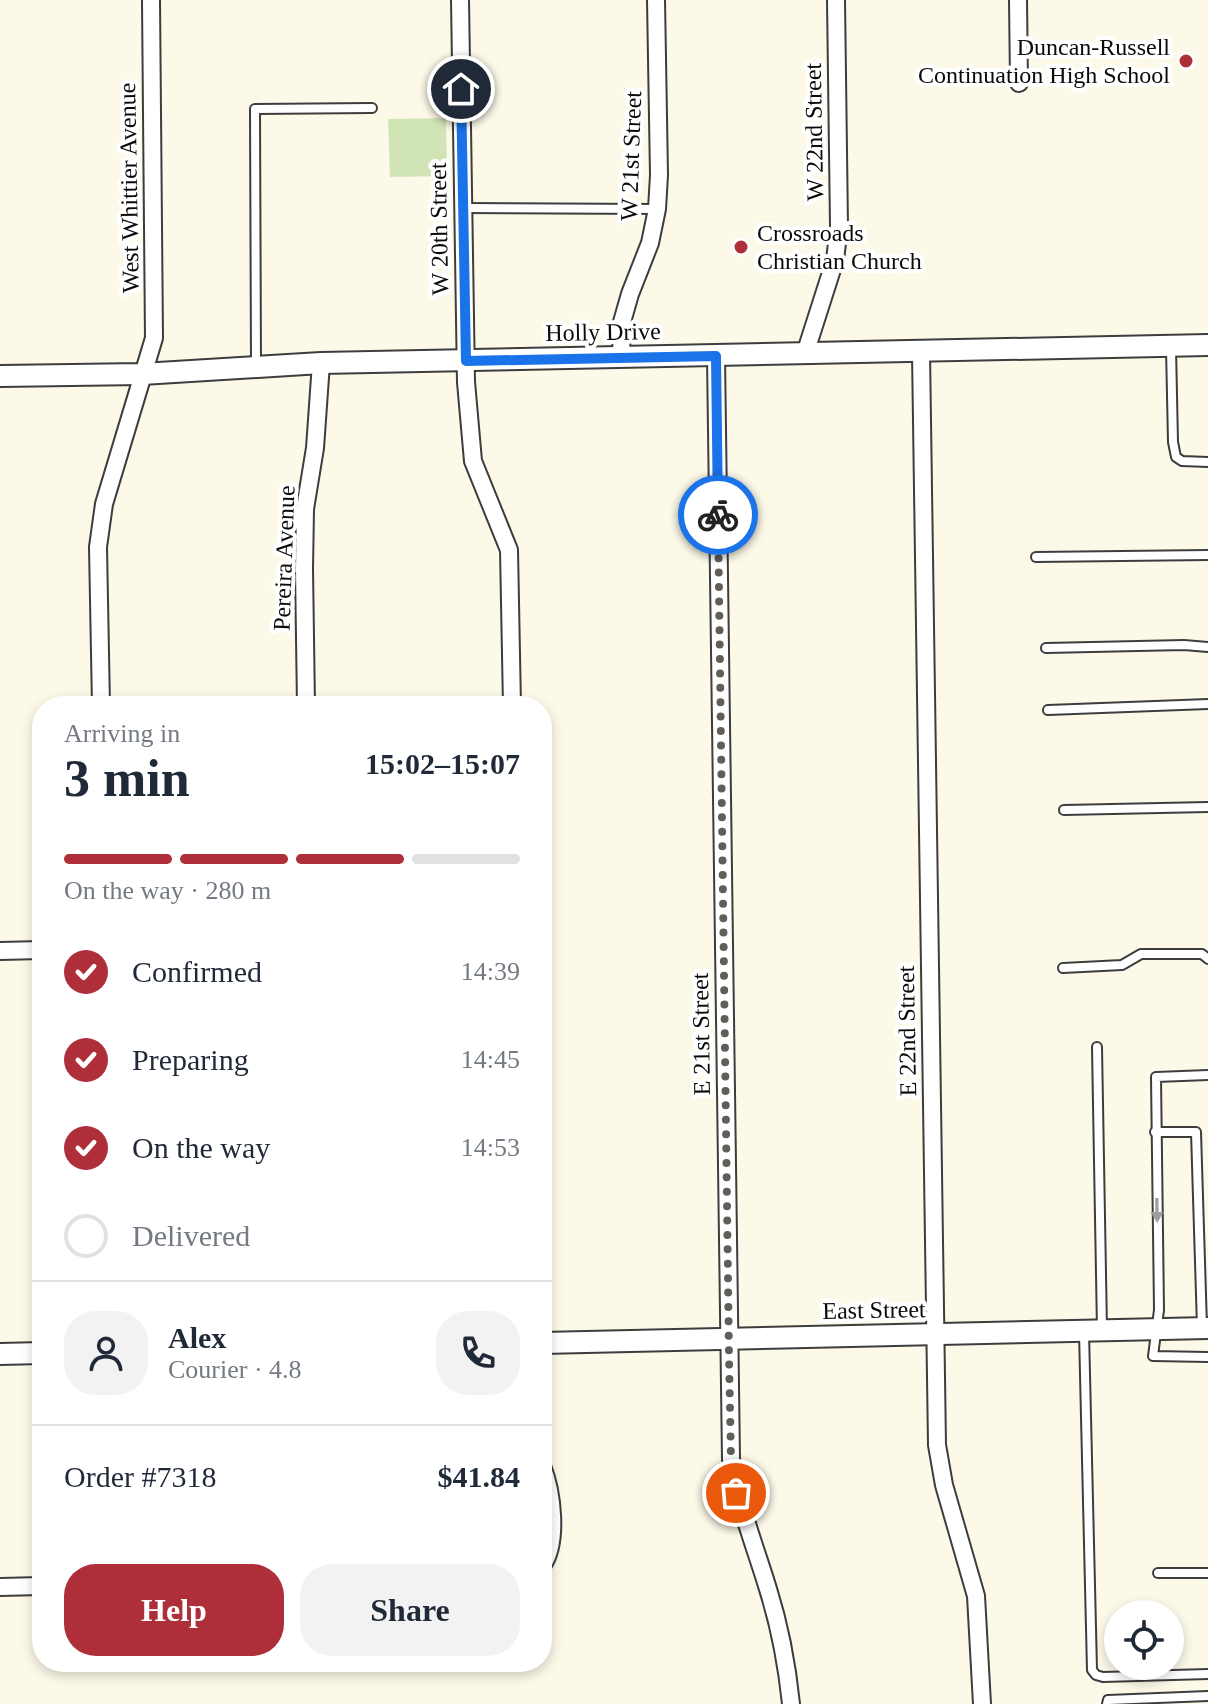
<!DOCTYPE html>
<html lang="en">
<head>
<meta charset="utf-8">
<style>
  body { margin:0; font-family:Georgia,serif; background:#f2f2f3; color:#1f2937; height:100vh; display:flex; flex-direction:column; font-size:30px; white-space:nowrap }
  * { box-sizing:border-box; margin:0 }
  p { font-size:26px; color:#747a83 }
  .icon { flex:none; width:44px; height:44px; fill:none; stroke:currentColor; stroke-width:2; stroke-linecap:round; stroke-linejoin:round }
  .map { position:relative; flex:1; overflow:hidden }
  .details { position:absolute; left:32px; top:696px; width:520px; height:976px; display:flex; flex-direction:column; background:#fff; border-radius:32px; box-shadow:0 4px 12px #0003 }
  .details>* { flex:none }
  .fabs { position:absolute; left:1104px; top:1600px; display:grid; gap:16px }
  .fabs a { display:grid; place-items:center; width:80px; height:80px; border-radius:50%; background:#fff; box-shadow:0 4px 12px #0003; font-size:40px }
  .pin { position:absolute; display:grid; place-items:center; width:68px; height:68px; color:#fff; margin:-34px; border:4px solid #fff; border-radius:50%; box-shadow:0 2px 8px #0007 }
  .courier { position:absolute; display:grid; place-items:center; width:80px; height:80px; margin:-40px; border:6px solid #1a73e8; border-radius:50%; background:#fff; color:#222; box-shadow:0 2px 10px #0007 }
  .summary em { font-style:normal; font-weight:700 }
  .summary div { display:flex; flex-direction:column-reverse }
  .summary { display:flex; align-items:center; justify-content:space-between; height:136px; padding:0 32px }
  h1 { font-size:52px; font-weight:700; line-height:60px }
  .bar { display:grid; grid-template-columns:repeat(4,1fr); gap:12px 8px; align-content:center; height:96px; padding:0 32px }
  .bar i { height:10px; border-radius:6px; background:#e0e1e3 }
  .bar .active { background:#ae2e39 }
  .bar p { grid-column:span 4 }
  .line { display:flex; align-items:center; gap:20px; padding:0 32px; border-top:2px solid #e0e1e3 }
  .line div { flex:1 }
  .round { display:grid; place-items:center; flex:none; width:84px; height:84px; border-radius:32px; background:#f2f2f3 }
  ol { padding:0 32px; list-style:none }
  li { display:flex; align-items:center; gap:24px; height:88px }
  li p { margin-inline-start:auto }
  li .icon { padding:8px; border-radius:50%; background:#ae2e39; color:#fff; stroke-width:4 }
  li:last-child { color:#747a83 }
  li i { width:44px; height:44px; border:4px solid #e0e1e3; border-radius:50% }
  .primary-button { display:flex; gap:16px; margin-top:auto; padding:16px 32px }
  .primary-button a { flex:1; height:92px; border-radius:32px; background:#ae2e39; color:#fff; font-size:32px; font-weight:700; line-height:92px; text-align:center }
  .primary-button a+a { background:#f2f2f3; color:#1f2937 }
  .map>svg:first-child { display:block }
  .green { fill:#d0e4b6 }
  .lines { fill:none; stroke-linecap:round; stroke-linejoin:round }
  .service-casing { stroke:#3d3d3d; stroke-width:12 }
  .minor-casing { stroke:#3d3d3d; stroke-width:20 }
  .tertiary-casing { stroke:#3d3d3d; stroke-width:24 }
  .service { stroke:#fff; stroke-width:8 }
  .minor { stroke:#fff; stroke-width:16 }
  .tertiary { stroke:#fff; stroke-width:20 }
  .oneway { fill:#9d9d9d }
  .done { stroke:#5f5e58; stroke-width:8; stroke-dasharray:0 14.4 }
  .route { stroke:#1a73e8; stroke-width:10 }
  .poi-dot { fill:#ae2e39; stroke:#fff; stroke-width:3 }
  .labels { text-anchor:middle; dominant-baseline:central; stroke-width:8; stroke-linejoin:round; paint-order:stroke }
  .poi-label { font-size:24px; fill:#0a0a0a; stroke:#fff; text-anchor:end }
  .street-label { font-size:24px; fill:#0a0a0a; stroke:#fff }
</style>
</head>
<body>
<div class="map">
<svg width="1208" height="1704" viewBox="0 0 1208 1704">
  <rect width="100%" height="100%" fill="#fdf9e9"/>
  <polygon class="green" points="446,118 447,176 390,177 388,119"/>
  <g class="lines">
    <defs>
      <g id="service">
        <polyline points="462,208 656,209"/>
        <polyline points="1171,348 1173,442 1176,457 1182,461 1208,462"/>
        <polyline points="256,366 255,109 372,108"/>
        <polyline points="1036,557 1208,555"/>
        <polyline points="1046,648 1184,645 1208,647"/>
        <polyline points="1048,710 1208,704"/>
        <polyline points="1064,810 1208,807"/>
        <polyline points="1063,968 1122,965 1141,954 1202,954 1208,959"/>
        <polyline points="1097,1047 1102,1330"/>
        <polyline points="1208,1075 1156,1077 1159,1310 1153,1356 1208,1357"/>
        <polyline points="1155,1132 1196,1132 1202,1327"/>
        <polyline points="1084,1332 1092,1670 1096,1675 1103,1677 1208,1674"/>
        <polyline points="1158,1573 1208,1573"/>
        <polyline points="1107,1704 1108,1700 1208,1696"/>
      </g>
      <g id="minor">
        <polyline points="460,0 466,382 473,461 509,550 512,706"/>
        <polyline points="1018,0 1019,83"/>
        <polyline points="921,352 937,1445 944,1485 976,1596 982,1704"/>
        <polyline points="805,354 835,260 839,226 836,0"/>
        <path d="M716,356L731,1459C738,1504 755,1546 768,1589C780,1627 787,1665 791,1704"/>
        <polyline points="621,358 622,322 630,294 650,243 657,209 659,175 656,0"/>
        <polyline points="101,706 98,547 104,504 154,338 151,0"/>
        <polyline points="306,706 304,569 305,509 315,448 321,363"/>
        <polyline points="0,951 42,950"/>
        <path d="M542,1466C552,1491 559,1542 542,1566"/>
        <polyline points="0,1587 42,1586"/>
      </g>
      <g id="tertiary">
        <polyline points="0,376 142,374 321,363 1208,345"/>
        <polyline points="542,1343 1208,1328"/>
        <polyline points="0,1354 42,1353"/>
      </g>
    </defs>
    <use href="#service" class="service-casing"/>
    <use href="#minor" class="minor-casing"/>
    <use href="#tertiary" class="tertiary-casing"/>
    <use href="#service" class="service"/>
    <use href="#minor" class="minor"/>
    <use href="#tertiary" class="tertiary"/>
  </g>
  <defs><path id="oneway-solid" d="M-6-.8H1V-3.2L6.5 0L1 3.2V.8H-6Z" transform="scale(2)"/></defs>
  <use class="oneway" href="#oneway-solid" transform="translate(1157 1210) rotate(89)"/>
  <g class="lines">
    <polyline class="done" points="718,515 729,1356 731,1459 736,1493"/>
    <polyline class="route" points="461,89 466,361 716,356 718,515"/>
  </g>
  <g class="poi-dot">
    <circle cx="1186" cy="61" r="8"/>
    <circle cx="741" cy="247" r="8"/>
  </g>
  <g class="labels">
    <g class="poi-label">
      <text x="1170" y="47">Duncan-Russell<tspan x="1170" dy="28">Continuation High School</tspan></text>
      <text x="757" y="233" text-anchor="start">Crossroads<tspan x="757" dy="28">Christian Church</tspan></text>
    </g>
    <g class="street-label">
      <text transform="translate(814 132) rotate(-91)">W 22nd Street</text>
      <text transform="translate(631 156) rotate(-88)">W 21st Street</text>
      <text transform="translate(129 188) rotate(-91)">West Whittier Avenue</text>
      <text transform="translate(439 229) rotate(-91)">W 20th Street</text>
      <text transform="translate(603 332) rotate(-1)">Holly Drive</text>
      <text transform="translate(284 558) rotate(-88)">Pereira Avenue</text>
      <text transform="translate(907 1031) rotate(-91)">E 22nd Street</text>
      <text transform="translate(701 1034) rotate(-91)">E 21st Street</text>
      <text transform="translate(874 1310) rotate(-1)">East Street</text>
    </g>
  </g>
</svg>
<div class="fabs">
<a><svg class="icon" aria-label="locate" viewBox="0 0 24 24"><circle cx="12" cy="12" r="6"/><path d="M12 2v4M12 18v4M2 12h4M18 12h4"/></svg></a>
</div>
<div class="pin" style="left:736px;top:1493px;background:#ea580c"><svg class="icon" aria-label="bag" viewBox="0 0 24 24"><path d="M5 8h14l-1 12H6zM9 8a3 3 0 0 1 6 0"/></svg></div>
<div class="pin" style="left:461px;top:89px;background:#1f2937"><svg class="icon" aria-label="home" viewBox="0 0 24 24"><path d="M3 11l9-7 9 7M6 9v11h12V9"/></svg></div>
<div class="courier" style="left:718px;top:515px"><svg class="icon" aria-label="bike" viewBox="0 0 24 24"><circle cx="6" cy="16" r="4"/><circle cx="18" cy="16" r="4"/><path d="M6 16l4-8h5l3 8M10 8l3 8H6M13 5h3"/></svg></div>
<section class="details">
<div class="summary"><div><h1>3 min</h1><p>Arriving in</p></div><em>15:02–15:07</em></div>
<div class="bar"><i class="active"></i><i class="active"></i><i class="active"></i><i></i><p>On the way · 280 m</p></div>
<ol>
<li><svg class="icon" aria-label="check" viewBox="0 0 24 24"><path d="M5 12l5 5 9-10"/></svg>Confirmed<p>14:39</p></li>
<li><svg class="icon" aria-label="check" viewBox="0 0 24 24"><path d="M5 12l5 5 9-10"/></svg>Preparing<p>14:45</p></li>
<li><svg class="icon" aria-label="check" viewBox="0 0 24 24"><path d="M5 12l5 5 9-10"/></svg>On the way<p>14:53</p></li>
<li><i></i>Delivered</li>
</ol>
<div class="line" style="height:144px"><a class="round"><svg class="icon" aria-label="person" viewBox="0 0 24 24"><circle cx="12" cy="8" r="4"/><path d="M4 21q1-7 8-7t8 7"/></svg></a><div><b>Alex</b><p>Courier · 4.8</p></div><a class="round"><svg class="icon" aria-label="phone" viewBox="0 0 24 24"><path d="M5 4h4l2 5-3 2q2 4 5 5l2-3 5 2v4C11 20 4 13 5 4z"/></svg></a></div>
<div class="line" style="height:104px"><div>Order #7318</div><b>$41.84</b></div>
<div class="primary-button"><a>Help</a><a>Share</a></div>
</section>
</div>
</body>
</html>
